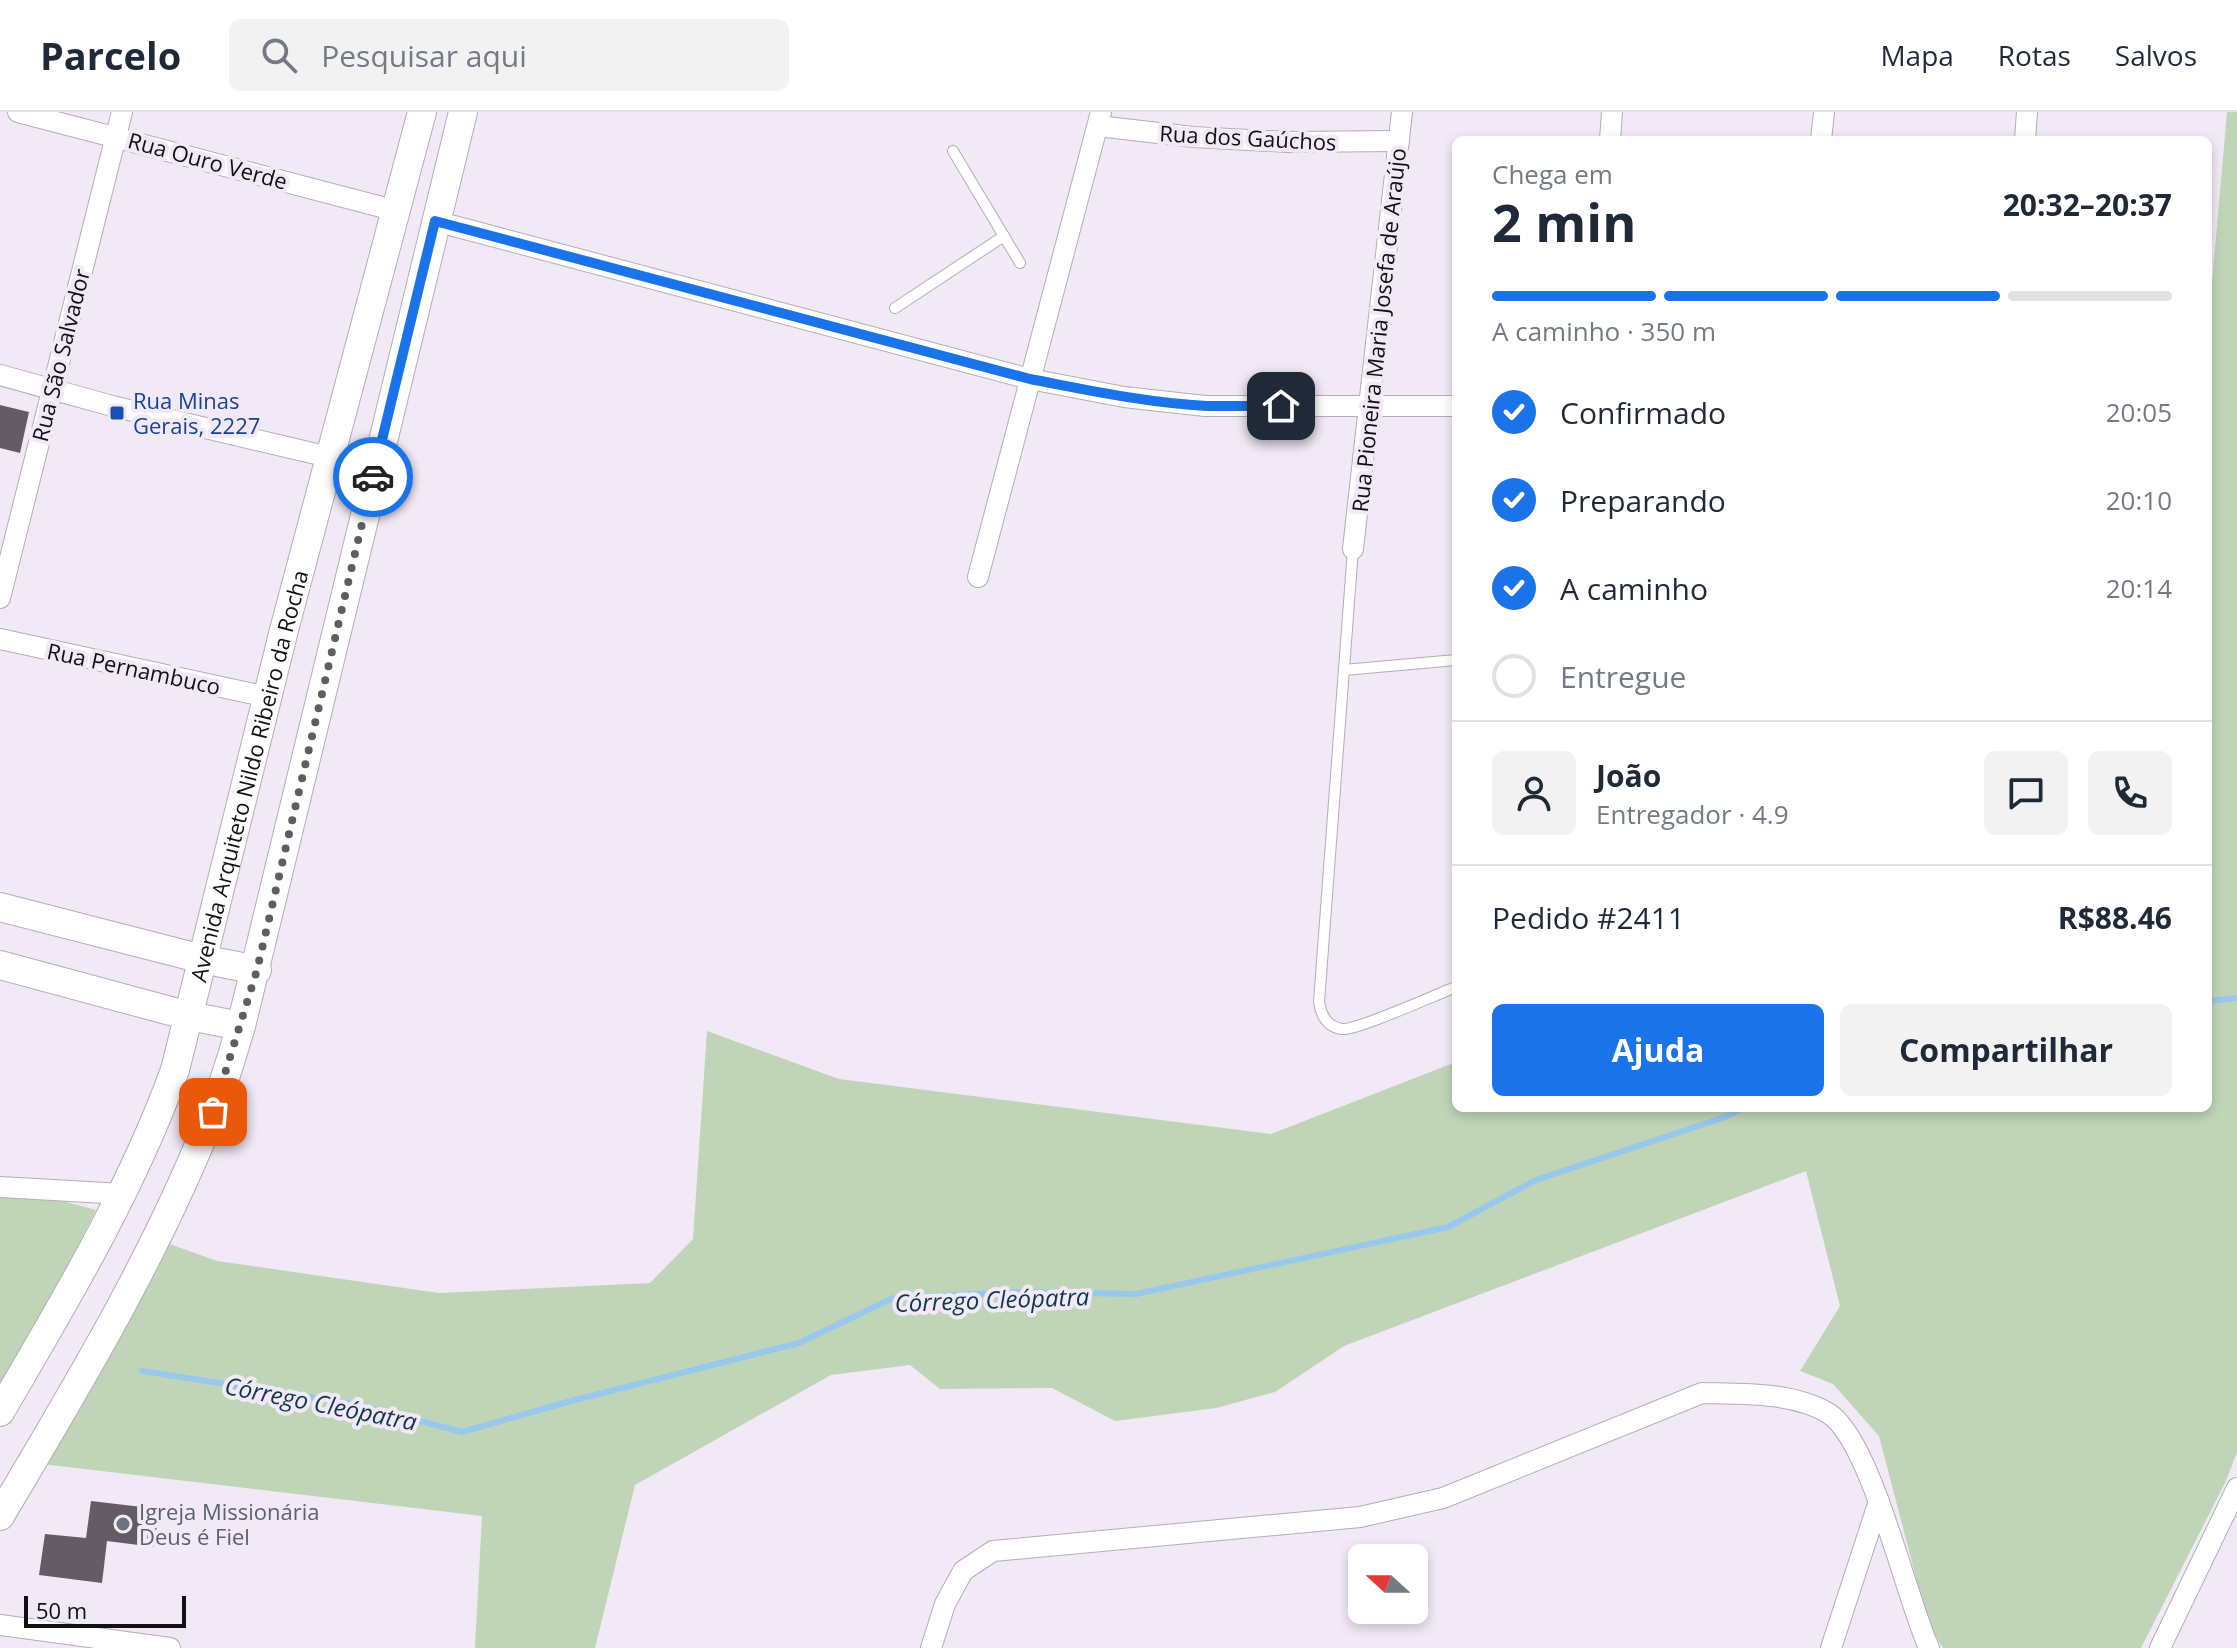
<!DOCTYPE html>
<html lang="pt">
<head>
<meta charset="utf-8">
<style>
  body { margin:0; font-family:"Open Sans",sans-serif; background:#f2f2f3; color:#1f2937; height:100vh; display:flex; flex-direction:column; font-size:30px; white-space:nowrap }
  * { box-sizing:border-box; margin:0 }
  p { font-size:26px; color:#747a83 }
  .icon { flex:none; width:44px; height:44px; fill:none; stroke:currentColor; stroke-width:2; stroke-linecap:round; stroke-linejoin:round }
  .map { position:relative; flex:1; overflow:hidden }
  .details { position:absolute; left:1452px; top:24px; width:760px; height:976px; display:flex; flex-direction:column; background:#fff; border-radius:12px; box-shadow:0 4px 12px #0003 }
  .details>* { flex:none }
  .needle { width:52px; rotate:291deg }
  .tools { position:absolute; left:1348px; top:1432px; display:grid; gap:16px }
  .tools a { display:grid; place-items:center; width:80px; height:80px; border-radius:12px; background:#fff; box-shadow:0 4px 12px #0003; font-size:40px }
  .scale { position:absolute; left:24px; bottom:20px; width:162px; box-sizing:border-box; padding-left:8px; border:4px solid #131014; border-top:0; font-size:22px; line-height:28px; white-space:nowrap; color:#131014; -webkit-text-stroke:6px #f1e9f5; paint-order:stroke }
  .pin { position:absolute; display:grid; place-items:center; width:68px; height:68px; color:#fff; margin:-34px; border-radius:16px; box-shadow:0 4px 12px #0006 }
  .courier { position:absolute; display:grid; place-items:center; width:80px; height:80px; margin:-40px; border:6px solid #1a73e8; border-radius:50%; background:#fff; color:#222; box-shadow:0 2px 10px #0007 }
  .headline em { font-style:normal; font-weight:700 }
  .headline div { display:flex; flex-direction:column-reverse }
  .headline { display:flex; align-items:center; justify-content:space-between; height:136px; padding:0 40px }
  h1 { font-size:52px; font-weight:700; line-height:60px }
  .bar { display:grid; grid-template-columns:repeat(4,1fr); gap:12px 8px; align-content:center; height:96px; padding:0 40px }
  .bar i { height:10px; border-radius:6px; background:#e0e1e3 }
  .bar .selected { background:#1a73e8 }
  .bar p { grid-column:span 4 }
  .line { display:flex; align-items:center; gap:20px; padding:0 40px; border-top:2px solid #e0e1e3 }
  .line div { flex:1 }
  .round { display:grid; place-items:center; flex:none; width:84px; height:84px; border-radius:12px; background:#f2f2f3 }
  ol { padding:0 40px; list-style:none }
  li { display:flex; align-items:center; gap:24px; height:88px }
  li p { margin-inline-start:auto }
  li .icon { padding:8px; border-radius:50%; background:#1a73e8; color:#fff; stroke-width:4 }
  li:last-child { color:#747a83 }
  li i { width:44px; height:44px; border:4px solid #e0e1e3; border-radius:50% }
  .action { display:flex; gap:16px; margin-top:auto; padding:16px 40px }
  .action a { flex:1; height:92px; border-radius:12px; background:#1a73e8; color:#fff; font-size:32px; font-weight:700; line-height:92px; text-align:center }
  .action a+a { background:#f2f2f3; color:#1f2937 }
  header { display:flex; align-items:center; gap:48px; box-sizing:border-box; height:112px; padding:0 40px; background:#fff; border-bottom:2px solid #e0e1e3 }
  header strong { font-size:38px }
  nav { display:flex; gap:44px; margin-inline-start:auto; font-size:28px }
  .search { width:560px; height:72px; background:#f2f2f3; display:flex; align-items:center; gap:20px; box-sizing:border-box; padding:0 28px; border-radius:12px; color:#747a83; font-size:30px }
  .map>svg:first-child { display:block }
  .green { fill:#c0d5b7 }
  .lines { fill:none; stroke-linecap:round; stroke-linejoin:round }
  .stream { stroke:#99c8ed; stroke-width:6 }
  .building { fill:#635c66 }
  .service-casing { stroke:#b4adb8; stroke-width:12 }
  .minor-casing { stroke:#b4adb8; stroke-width:22 }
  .secondary-casing { stroke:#b4adb8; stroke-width:30 }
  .service { stroke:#fff; stroke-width:10 }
  .minor { stroke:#fff; stroke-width:20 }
  .secondary { stroke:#fff; stroke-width:28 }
  .done { stroke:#615c63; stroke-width:8; stroke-dasharray:0 14.4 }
  .route { stroke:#1a73e8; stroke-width:10 }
  .transit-dot { fill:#1a4fb4; stroke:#f1e9f5; stroke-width:3 }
  .worship-dot { fill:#6b7280; stroke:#f1e9f5; stroke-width:3 }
  .labels { text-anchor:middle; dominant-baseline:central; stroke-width:8; stroke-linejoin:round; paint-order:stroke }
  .street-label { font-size:22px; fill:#131014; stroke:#f1e9f5 }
  .transit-label { font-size:22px; fill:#164399; stroke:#f1e9f5; text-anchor:start }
  .worship-label { font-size:22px; fill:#5b616d; stroke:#f1e9f5; text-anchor:start }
  .water-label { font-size:24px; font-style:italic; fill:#11364f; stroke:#f1e9f5 }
</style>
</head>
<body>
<header>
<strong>Parcelo</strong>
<div class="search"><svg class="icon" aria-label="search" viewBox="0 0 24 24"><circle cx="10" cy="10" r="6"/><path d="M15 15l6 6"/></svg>Pesquisar aqui</div>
<nav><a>Mapa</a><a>Rotas</a><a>Salvos</a></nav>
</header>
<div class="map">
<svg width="2237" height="1536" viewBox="0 0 2237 1536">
  <rect width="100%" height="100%" fill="#f1e9f5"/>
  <g class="green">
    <polygon points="2227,0 2237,0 2237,1340 2226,1369 2141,1536 1943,1536 1928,1512 1879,1324 1833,1272 1800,1259 1840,1194 1806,1059 1344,1234 1275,1280 1216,1296 1115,1309 1052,1276 940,1277 910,1253 831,1263 635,1373 595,1536 475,1536 482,1404 42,1352 161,1129 217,1149 439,1181 650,1171 693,1127 707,919 839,967 1271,1022 1456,950 1456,996 2208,996 2208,217"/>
    <polygon points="0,1080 33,1081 96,1098 56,1177 0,1274"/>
  </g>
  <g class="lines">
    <g class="stream">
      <polyline points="2208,889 2237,886"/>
      <polyline points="142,1259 355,1292 462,1320 571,1289 799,1231 893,1186 1020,1180 1136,1182 1448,1115 1536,1068 1725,1005 1742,996"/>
    </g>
  </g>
  <g class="building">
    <polygon points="0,293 29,300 20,341 0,336"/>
    <polygon points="91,1389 159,1397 154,1435 107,1429 102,1471 39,1463 45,1422 86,1426"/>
  </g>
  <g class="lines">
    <defs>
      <g id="service">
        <polyline points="953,39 1020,151"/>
        <polyline points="895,196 1004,124"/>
        <path d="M1353,437L1319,890C1321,903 1327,915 1342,917C1356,919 1437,882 1456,875"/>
        <polyline points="1344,558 1456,548"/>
      </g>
      <g id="minor">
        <polyline points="18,0 397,99"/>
        <polyline points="1098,14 1193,25 1287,30 1399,29"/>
        <polyline points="1610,28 1612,0"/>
        <polyline points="1821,28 1824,0"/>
        <polyline points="2025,28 2027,0"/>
        <polyline points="435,109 1030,267 1124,285 1205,294 1456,294"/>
        <polyline points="0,263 116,295 329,345"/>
        <polyline points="1353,437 1402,0"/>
        <polyline points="978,465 1101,0"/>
        <polyline points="0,486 122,0"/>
        <polyline points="0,527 268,585"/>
        <polyline points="0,1075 123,1082"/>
        <polyline points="0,1513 170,1536"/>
        <path d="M931,1536L945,1492L963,1459L993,1439L1360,1405L1443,1386L1702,1281C1742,1282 1793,1280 1828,1301C1871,1327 1906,1486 1929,1536"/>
        <polyline points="1831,1536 1879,1389"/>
        <polyline points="2160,1536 2237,1376"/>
      </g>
      <g id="secondary">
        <polyline points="0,795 202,847 257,858"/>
        <polyline points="0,853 189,904 241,914"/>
        <path id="s1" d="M0,1300C65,1189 131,1079 175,958L284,518L422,0"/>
        <path d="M0,1404C77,1274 157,1142 212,1001C224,973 232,943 241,914L463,0"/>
      </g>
    </defs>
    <use href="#service" class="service-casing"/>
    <use href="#minor" class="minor-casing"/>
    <use href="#secondary" class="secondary-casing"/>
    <use href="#service" class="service"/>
    <use href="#minor" class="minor"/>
    <use href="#secondary" class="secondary"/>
  </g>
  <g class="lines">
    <polyline class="done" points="213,1000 257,858 373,365"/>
    <path class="route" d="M373,365L435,109L1030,267C1088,278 1147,291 1207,294C1231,294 1256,294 1281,294"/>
  </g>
  <rect class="transit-dot" x="109" y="293" width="16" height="16" rx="4"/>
  <circle class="worship-dot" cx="123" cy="1412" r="8"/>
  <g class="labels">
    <g class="street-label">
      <text transform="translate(1248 25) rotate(3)">Rua dos Gaúchos</text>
      <text transform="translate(208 48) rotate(15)">Rua Ouro Verde</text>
      <text transform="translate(1378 218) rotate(-84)">Rua Pioneira Maria Josefa de Araújo</text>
      <text transform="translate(60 243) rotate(-76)">Rua São Salvador</text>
      <text transform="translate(134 556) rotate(12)">Rua Pernambuco</text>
      <text stroke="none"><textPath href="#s1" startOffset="688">Avenida Arquiteto Nildo Ribeiro da Rocha</textPath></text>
    </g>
    <g class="transit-label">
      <text x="133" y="288">Rua Minas<tspan x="133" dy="25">Gerais, 2227</tspan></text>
    </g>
    <g class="worship-label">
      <text x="139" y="1399">Igreja Missionária<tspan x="139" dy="25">Deus é Fiel</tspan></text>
    </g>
    <g class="water-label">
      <text transform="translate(992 1187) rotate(-2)">Córrego Cleópatra</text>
      <text transform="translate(321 1291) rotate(11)">Córrego Cleópatra</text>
    </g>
  </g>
</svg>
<div class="tools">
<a><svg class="needle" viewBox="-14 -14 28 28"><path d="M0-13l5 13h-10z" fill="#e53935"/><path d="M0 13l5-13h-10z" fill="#747a83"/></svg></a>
</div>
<div class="scale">50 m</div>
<div class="pin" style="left:213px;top:1000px;background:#ea580c"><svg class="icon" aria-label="bag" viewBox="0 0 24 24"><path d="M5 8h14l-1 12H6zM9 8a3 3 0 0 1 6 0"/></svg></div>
<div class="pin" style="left:1281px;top:294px;background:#1f2937"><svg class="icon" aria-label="home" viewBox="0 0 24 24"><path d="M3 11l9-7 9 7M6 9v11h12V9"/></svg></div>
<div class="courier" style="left:373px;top:365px"><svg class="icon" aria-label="car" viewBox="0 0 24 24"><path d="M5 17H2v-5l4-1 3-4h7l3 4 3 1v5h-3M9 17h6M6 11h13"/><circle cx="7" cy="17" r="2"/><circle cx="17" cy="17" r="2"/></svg></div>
<section class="details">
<div class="headline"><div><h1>2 min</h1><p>Chega em</p></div><em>20:32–20:37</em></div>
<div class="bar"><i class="selected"></i><i class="selected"></i><i class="selected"></i><i></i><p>A caminho · 350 m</p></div>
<ol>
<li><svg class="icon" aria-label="check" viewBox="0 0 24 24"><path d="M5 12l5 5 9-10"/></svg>Confirmado<p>20:05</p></li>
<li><svg class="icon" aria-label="check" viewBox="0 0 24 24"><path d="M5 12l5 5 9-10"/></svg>Preparando<p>20:10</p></li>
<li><svg class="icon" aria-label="check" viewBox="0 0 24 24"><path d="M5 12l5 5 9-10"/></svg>A caminho<p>20:14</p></li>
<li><i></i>Entregue</li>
</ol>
<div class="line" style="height:144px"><a class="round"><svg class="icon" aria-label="person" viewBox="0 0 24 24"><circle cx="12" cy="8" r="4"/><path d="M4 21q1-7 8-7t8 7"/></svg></a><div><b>João</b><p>Entregador · 4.9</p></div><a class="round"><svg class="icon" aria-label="chat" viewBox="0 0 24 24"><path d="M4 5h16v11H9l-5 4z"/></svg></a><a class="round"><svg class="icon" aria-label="phone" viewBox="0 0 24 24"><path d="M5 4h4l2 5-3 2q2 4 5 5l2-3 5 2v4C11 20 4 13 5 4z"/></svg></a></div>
<div class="line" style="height:104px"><div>Pedido #2411</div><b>R$88.46</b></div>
<div class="action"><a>Ajuda</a><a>Compartilhar</a></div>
</section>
</div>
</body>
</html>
